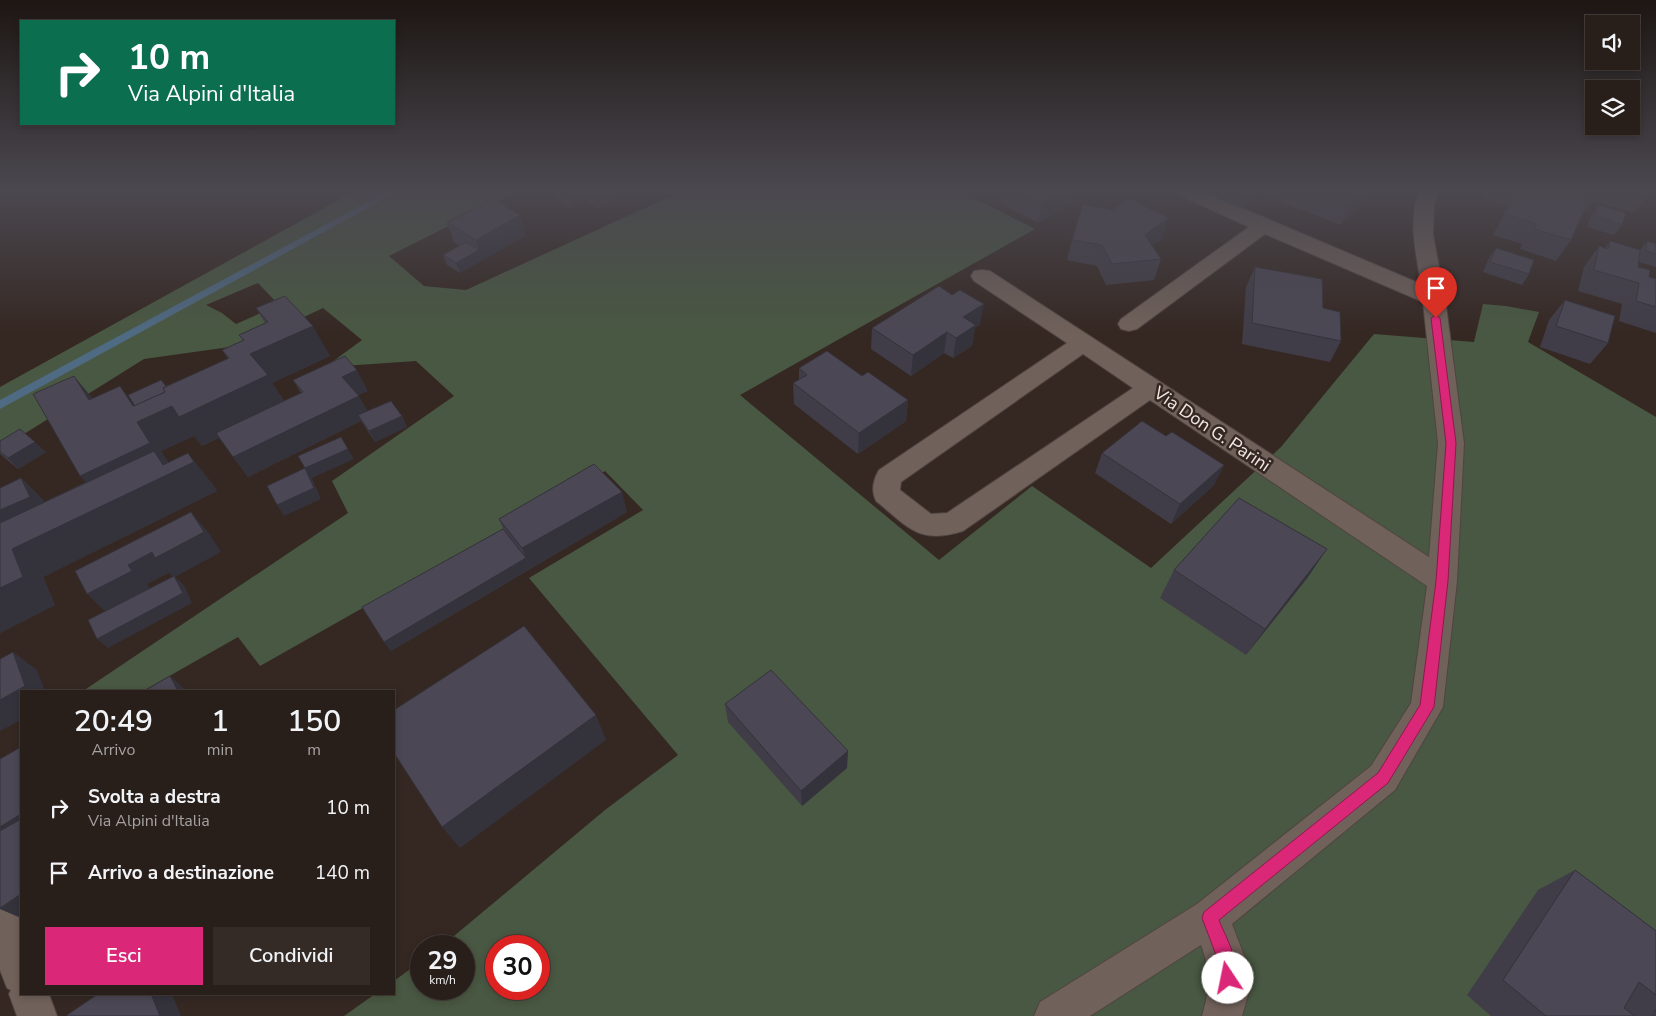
<!DOCTYPE html>
<html lang="it">
<head>
<meta charset="utf-8">
<style>
  :root { --surface:#281e1a; --page:#342b27; --text:#f1f3f6; --muted:#a5a2a2; --line:#443c39; --accent:#db2777 }
  body { margin:0; font-family:"Nunito Sans",sans-serif; background:var(--page); color:var(--text); height:100vh; display:flex; flex-direction:column; font-size:19px; white-space:nowrap }
  * { box-sizing:border-box; margin:0 }
  p { font-size:16px; color:var(--muted) }
  .icon { flex:none; width:28px; height:28px; fill:none; stroke:currentColor; stroke-width:2; stroke-linecap:round; stroke-linejoin:round }
  .map { position:relative; flex:1; overflow:hidden }
  .side { position:absolute; left:20px; top:690px; width:375px; height:305px; display:flex; flex-direction:column; background:var(--surface); border-radius:0px; box-shadow:0 2px 8px #0003,0 0 0 1px var(--line) }
  .side>* { flex:none }
  .top-card { position:absolute; left:20px; top:20px; width:375px; height:105px; border-radius:0px; box-shadow:0 2px 8px #0003,0 0 0 1px var(--line); background:#0b6e4f; color:#fff; overflow:hidden }
  .fabs { position:absolute; left:1585px; top:15px; display:grid; gap:10px }
  .fabs a { display:grid; place-items:center; width:55px; height:55px; border-radius:0px; background:var(--surface); box-shadow:0 2px 8px #0003,0 0 0 1px var(--line); font-size:25px }
  .speed { position:absolute; left:410px; top:935px; display:flex; gap:10px; font-size:25px; font-weight:700; text-align:center }
  .speed>* { display:grid; place-content:center; width:65px; height:65px; border-radius:50%; background:var(--surface); box-shadow:0 2px 8px #0003,0 0 0 1px var(--line); line-height:1 }
  .speed small { font-size:12px; font-weight:400 }
  .speed .limit { border:8px solid #d22; background:#fff; color:#111 }
  .pin { position:absolute; display:grid; place-items:center; width:42px; height:42px; color:#fff; margin:-51px -21px; border-radius:50% 50% 50% 0; rotate:-45deg; box-shadow:0 0 5px #0007 }
  .pin .icon { rotate:45deg }
  .me { position:absolute; width:55px; margin:-28px; rotate:349deg; stroke-linejoin:round; filter:drop-shadow(0 0 4px #0008) }
  .turn { display:flex; align-items:center; gap:18px; height:105px; padding:0 25px; font-size:22px }
  .turn .icon { width:65px; height:65px; stroke-width:2.5 }
  .turn b { display:block; font-size:35px; line-height:42px }
  .eta { display:flex; justify-content:space-evenly; align-items:center; height:85px; text-align:center }
  .eta b { font-size:30px; font-weight:600; line-height:35px }
  .action { display:flex; gap:10px; margin-top:auto; padding:10px 25px }
  .action a { flex:1; height:58px; border-radius:0px; background:var(--accent); color:#fff; font-size:20px; font-weight:600; line-height:58px; text-align:center }
  .action a+a { background:var(--page); color:var(--text) }
  ul { padding:0; list-style:none }
  li { display:flex; align-items:center; gap:15px; height:65px; padding:0 25px }
  li div { flex:1 }
  li b { display:block; font-size:19px }
  li em { font-style:normal }
  .map>svg:first-child { display:block }
  .green { fill:#495842; fill-rule:evenodd }
  .lines { fill:none; stroke-linecap:round; stroke-linejoin:round }
  .stream { fill:#4f6a83; fill-rule:evenodd }
  .street-casing { stroke:#504440; stroke-width:2 }
  .street { fill:#70615a; fill-rule:evenodd }
  .wall { fill:#403d48 }
  .shaded-wall { fill:#34323b }
  .building { fill:#4b4754; stroke:#34323b }
  .route { fill:#db2777; stroke:#8e194d }
  .labels { text-anchor:middle; stroke-width:5; stroke-linejoin:round; paint-order:stroke }
  .street-label { font-size:18px; fill:#f0e7e3; stroke:#352823 }
</style>
</head>
<body>
<div class="map">
<svg width="1656" height="1016" viewBox="0 0 1656 1016">
  <rect width="100%" height="100%" fill="#352823"/>
  <path class="green" d="M355,191H518L389,256L424,286L466,290L682,191H960L1035,229L740,395L939,560L1032,486L1151,568L1281,447L1374,334L1474,342L1483,304L1506,306L1539,312L1528,342L1656,417V1016H344L375,994H394V981L421,961V989H464V946H442L605,810L678,755L529,578L643,510L605,471L260,666L238,637L143,691H83L348,513L332,481L454,396L416,361L343,366L313,376L362,340L323,308L244,345L144,359L0,449V387ZM258,283L279,305L236,324L222,313L206,305ZM496,946H539V989H496Z"/>
  <g class="lines">
    <polygon class="stream" points="388,191 399,191 0,409 0,400"/>
    <g class="street-casing">
      <g id="street">
        <path d="M1176,191H1202L1421,284C1416,253 1408,222 1419,191H1439L1434,205L1433,235L1445,298L1464,443L1457,581L1443,707L1395,790L1232,924L1247,963L1249,992L1242,1016H1202C1210,988 1211,973 1201,945L1090,1016H1034L1040,1002L1197,904L1371,766L1411,703L1427,586L1150,400L963,531C919,545 908,527 876,501C871,491 873,480 879,470L1067,343L974,281L971,276L974,271L982,270L990,271L1429,557L1438,443L1423,302L1265,234L1137,329L1129,331L1121,329L1118,324L1121,319L1249,227L1179,195ZM1083,354L1133,388L947,513L931,514L900,490L901,482Z"/>
        <polygon points="0,896 13,902 21,921 21,994 49,994 57,1016 17,1016 9,994 11,990 7,988 0,970"/>
      </g>
    </g>
    <use href="#street" class="street"/>
  </g>
  <g class="wall">
    <polygon points="555,191 630,191 630,192 598,208 586,200 571,208 557,198"/>
    <polygon points="1000,191 1078,191 1076,200 1038,223 998,202"/>
    <polygon points="1204,191 1217,191 1213,194"/>
    <polygon points="1220,191 1374,191 1341,225 1256,192 1253,199 1243,209 1218,199"/>
    <polygon points="1487,191 1650,191 1649,193 1634,213 1593,201 1586,211 1584,210 1571,240 1556,261 1520,249 1522,244 1493,235 1508,206 1483,198"/>
    <polygon points="1598,205 1622,225 1614,235 1587,227 1591,216"/>
    <polygon points="447,222 526,235 460,273 447,265 443,255 460,246 454,242"/>
    <polygon points="1162,239 1152,245 1161,259 1154,280 1106,285 1097,266 1067,260 1072,240"/>
    <polygon points="1610,241 1640,250 1647,241 1656,244 1656,267 1639,262 1638,267 1649,277 1656,279 1656,333 1619,321 1622,304 1578,291 1584,267 1599,246 1605,248"/>
    <polygon points="1496,248 1529,274 1522,285 1483,272 1489,258"/>
    <polygon points="1255,267 1323,308 1341,341 1330,362 1242,344 1246,287"/>
    <polygon points="1565,300 1608,343 1590,364 1540,347 1549,320"/>
    <polygon points="256,308 330,356 272,383 284,401 301,393 293,380 368,391 358,395 367,411 402,416 407,427 375,442 361,421 248,477 219,438 202,446 194,436 161,451 168,463 211,482 217,491 43,577 55,605 0,633 0,488 21,478 42,499 44,502 86,482 93,398 135,406 166,386 228,359 222,350 243,341 239,335 265,323"/>
    <polygon points="980,324 975,328 972,346 953,358 944,353 911,376 871,349 872,328"/>
    <polygon points="799,368 862,376 908,400 906,421 858,454 794,404 793,383 799,380"/>
    <polygon points="1166,436 1224,465 1214,485 1171,524 1095,473 1102,453"/>
    <polygon points="0,441 46,452 18,469 0,454"/>
    <polygon points="627,512 391,651 384,642 503,529 499,519"/>
    <polygon points="1174,570 1308,577 1246,655 1160,598"/>
    <polygon points="725,704 847,768 802,806 728,722"/>
    <polygon points="1575,870 1656,931 1656,1016 1491,1016 1467,995 1538,890"/>
  </g>
  <g class="shaded-wall">
    <polygon points="567,191 584,191 586,200 571,208"/>
    <polygon points="595,191 630,191 630,192 598,208"/>
    <polygon points="1061,191 1078,191 1076,200 1038,223 1042,203"/>
    <polygon points="1255,191 1256,191 1253,199 1243,209 1247,198"/>
    <polygon points="1360,191 1374,191 1341,225 1355,196"/>
    <polygon points="520,215 526,235 460,273 456,263 479,250 476,240"/>
    <polygon points="1168,218 1162,239 1138,255 1145,235"/>
    <polygon points="984,304 980,324 975,328 972,346 953,358 956,338 963,317"/>
    <polygon points="313,326 330,356 272,383 286,405 202,446 194,436 161,451 174,471 188,453 211,482 217,491 43,577 55,605 0,633 0,588 12,549 106,504 80,476 137,422 133,406 120,386 135,406"/>
    <polygon points="947,332 944,353 911,376 913,355"/>
    <polygon points="357,370 368,391 353,397 342,377"/>
    <polygon points="74,376 99,406 89,400"/>
    <polygon points="359,396 370,416 358,415 361,421 248,477 233,457"/>
    <polygon points="908,400 906,421 858,454 859,433"/>
    <polygon points="402,416 407,427 375,442 369,431"/>
    <polygon points="35,442 46,452 18,469 8,458"/>
    <polygon points="348,449 354,459 312,478 321,499 284,516 277,505 305,468"/>
    <polygon points="1224,465 1214,485 1171,524 1180,504"/>
    <polygon points="21,478 42,499 50,517 0,540 0,510"/>
    <polygon points="622,492 627,512 531,568 522,548"/>
    <polygon points="191,512 208,532 221,552 175,577 184,585 192,603 108,648 97,639 174,578 169,573 147,584 151,590 108,614 87,594 128,565"/>
    <polygon points="1327,549 1308,577 1246,655 1265,629"/>
    <polygon points="526,558 531,568 391,651 384,642"/>
    <polygon points="13,652 37,670 45,691 21,691 21,720 0,731 0,700"/>
    <polygon points="170,676 187,691 178,691"/>
    <polygon points="596,715 606,740 460,848 442,827"/>
    <polygon points="848,751 847,768 802,806 801,791"/>
    <polygon points="21,814 21,846 0,855 0,827"/>
    <polygon points="21,894 21,918 0,909 0,908"/>
    <polygon points="151,994 172,994 181,1016 160,1016"/>
  </g>
  <g class="building">
    <polygon points="1019,191 1061,191 1042,203"/>
    <polygon points="1228,191 1255,191 1247,198"/>
    <polygon points="1340,191 1360,191 1355,196"/>
    <polygon points="1518,191 1574,191 1590,196 1571,240 1534,229 1536,224 1506,214"/>
    <polygon points="1642,191 1650,191 1649,193"/>
    <polygon points="1129,198 1168,218 1145,235 1161,259 1112,264 1102,245 1072,240 1083,204 1112,210"/>
    <polygon points="493,199 520,215 476,240 447,222"/>
    <polygon points="1598,205 1626,213 1622,225 1595,216"/>
    <polygon points="1610,241 1640,250 1638,267 1650,270 1649,277 1656,279 1656,307 1636,301 1639,283 1594,270 1599,246 1608,249"/>
    <polygon points="1647,241 1656,244 1656,254 1646,251"/>
    <polygon points="466,242 479,250 456,263 443,255"/>
    <polygon points="1496,248 1534,260 1529,274 1490,262"/>
    <polygon points="1255,267 1322,279 1323,308 1340,312 1341,341 1252,323"/>
    <polygon points="939,286 952,295 960,290 984,304 963,317 976,325 956,338 947,332 913,355 872,328"/>
    <polygon points="285,296 313,326 250,354 268,375 179,417 172,406 137,422 150,443 80,476 33,394 74,376 89,400 120,386 133,406 165,392 163,388 229,358 222,350 244,340 239,335 268,322 256,308"/>
    <polygon points="1565,300 1615,316 1608,343 1556,326"/>
    <polygon points="827,351 862,376 868,372 908,400 859,433 793,383 807,375 799,368"/>
    <polygon points="345,356 357,370 342,377 359,396 233,457 216,433 303,392 293,380"/>
    <polygon points="161,380 166,386 163,388 165,392 136,405 135,406 128,395"/>
    <polygon points="391,401 402,416 369,431 358,415"/>
    <polygon points="1142,421 1166,436 1172,432 1224,465 1180,504 1102,453"/>
    <polygon points="20,429 35,442 8,458 0,452 0,441"/>
    <polygon points="341,437 348,449 305,468 298,456"/>
    <polygon points="154,451 163,465 188,453 194,462 12,549 23,577 0,588 0,523"/>
    <polygon points="594,464 622,492 522,548 499,519"/>
    <polygon points="305,468 314,488 277,505 267,486"/>
    <polygon points="21,478 30,497 0,510 0,488"/>
    <polygon points="1239,498 1327,549 1265,629 1174,570"/>
    <polygon points="191,512 204,532 155,558 152,552 128,565 132,571 87,594 75,571"/>
    <polygon points="503,529 526,558 384,642 362,607"/>
    <polygon points="174,576 183,593 97,639 88,620"/>
    <polygon points="524,626 596,715 442,827 394,753 394,710"/>
    <polygon points="13,652 25,686 0,700 0,659"/>
    <polygon points="771,670 848,751 801,791 725,704"/>
    <polygon points="170,676 178,691 144,691"/>
    <polygon points="21,747 21,814 0,827 0,759"/>
    <polygon points="21,819 21,894 0,908 0,831"/>
    <polygon points="1575,870 1656,931 1656,995 1639,982 1624,1008 1635,1016 1546,1016 1503,980"/>
    <polygon points="98,994 151,994 160,1016 67,1016 67,1015"/>
    <polygon points="1656,1009 1656,1016 1653,1016"/>
  </g>
  <linearGradient id="sky" x2="0" y2="1"><stop stop-color="#1d1613"/><stop offset="0.57" stop-color="#4b4850"/><stop offset="1" stop-color="#4b4850" stop-opacity="0"/></linearGradient>
  <rect width="1656" height="333" fill="url(#sky)"/>
  <path class="route" d="M1436,315L1440,318L1456,443L1448,581L1434,707L1388,783L1219,920C1226,938 1242,964 1234,984L1228,986L1223,984L1219,963L1202,918L1204,912L1378,773L1420,705L1436,581L1446,443L1431,318Z"/>
  <g class="labels">
    <g class="street-label">
      <text transform="translate(1212 429) rotate(34)" y="6">Via Don G. Parini</text>
    </g>
  </g>
</svg>
<div class="fabs">
<a><svg class="icon" aria-label="sound" viewBox="0 0 24 24"><path d="M4 9h4l5-4v14l-5-4H4zM17 9q2 3 0 6"/></svg></a>
<a><svg class="icon" aria-label="layers" viewBox="0 0 24 24"><path d="M12 4l9 5-9 5-9-5zM3 14l9 5 9-5"/></svg></a>
</div>
<div class="speed"><div>29<small>km/h</small></div><div class="limit">30</div></div>
<div class="pin" style="left:1436px;top:318px;background:#d93025"><svg class="icon" aria-label="arrive" viewBox="0 0 24 24"><path d="M6 21V4h12l-3 4 3 4H6"/></svg></div>
<svg class="me" style="left:1228px;top:978px" viewBox="-20 -20 40 40"><circle r="19" fill="#fff"/><path d="M0-13L10 11 0 6-10 11z" fill="#db2777"/></svg>
<div class="top-card">
<div class="turn"><svg class="icon" aria-label="right" viewBox="0 0 24 24"><path d="M7 20v-9h11M14 6l5 5-5 5"/></svg><div><b>10 m</b>Via Alpini d'Italia</div></div>
</div>
<section class="side">
<div class="eta">
<div><b>20:49</b><p>Arrivo</p></div>
<div><b>1</b><p>min</p></div>
<div><b>150</b><p>m</p></div>
</div>
<ul>
<li><svg class="icon" aria-label="right" viewBox="0 0 24 24"><path d="M7 20v-9h11M14 6l5 5-5 5"/></svg><div><b>Svolta a destra</b><p>Via Alpini d'Italia</p></div><em>10 m</em></li>
<li><svg class="icon" aria-label="arrive" viewBox="0 0 24 24"><path d="M6 21V4h12l-3 4 3 4H6"/></svg><div><b>Arrivo a destinazione</b></div><em>140 m</em></li>
</ul>
<div class="action"><a>Esci</a><a>Condividi</a></div>
</section>
</div>
</body>
</html>
